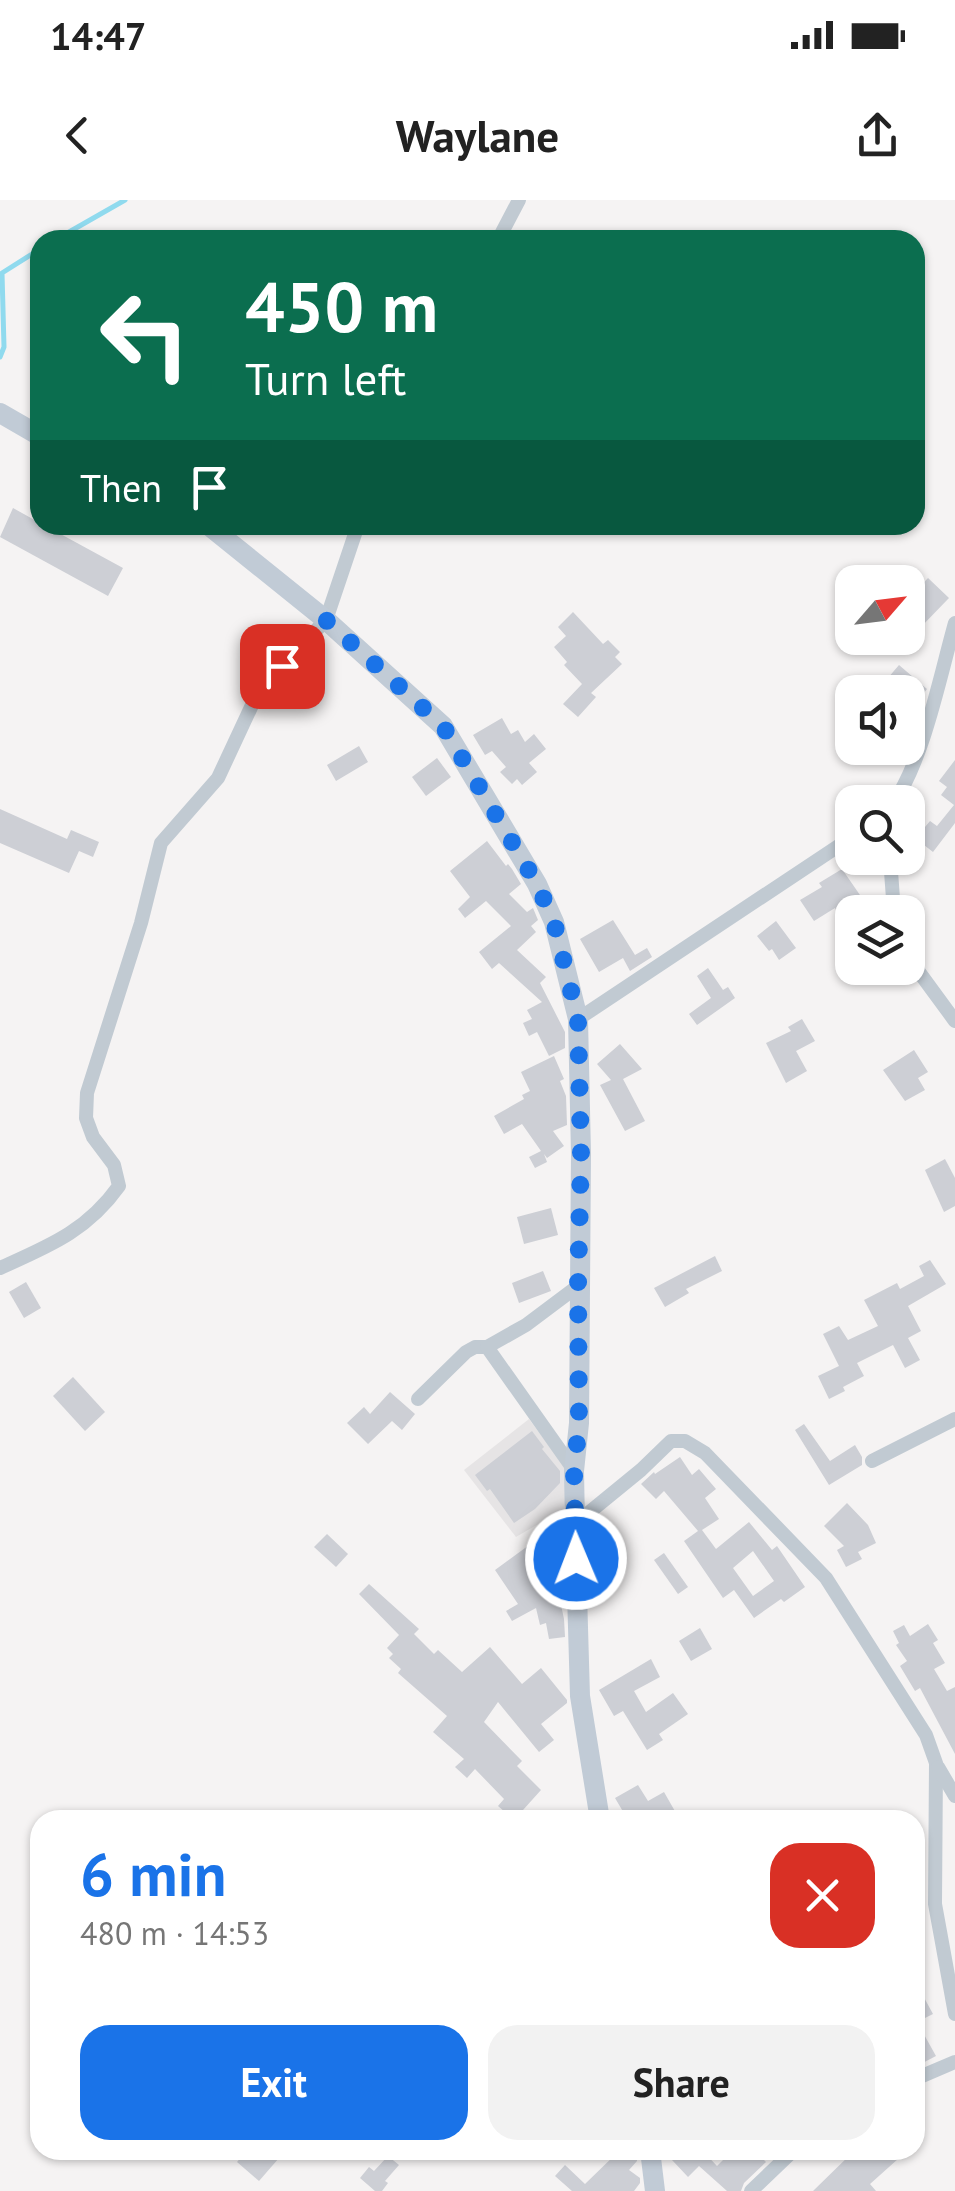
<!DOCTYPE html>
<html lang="en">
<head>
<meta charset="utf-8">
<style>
  :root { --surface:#fff; --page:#f2f2f2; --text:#222; --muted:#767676; --accent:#1a73e8 }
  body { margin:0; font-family:"PT Sans",sans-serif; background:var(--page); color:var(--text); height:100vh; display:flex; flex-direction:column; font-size:38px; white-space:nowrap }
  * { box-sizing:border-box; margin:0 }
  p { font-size:32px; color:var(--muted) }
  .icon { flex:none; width:55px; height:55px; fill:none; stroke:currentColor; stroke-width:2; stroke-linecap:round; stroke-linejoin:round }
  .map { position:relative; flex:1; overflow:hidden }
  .sheet { position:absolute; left:30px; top:1610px; width:895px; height:350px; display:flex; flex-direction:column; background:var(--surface); border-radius:30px; box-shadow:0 2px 8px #0004 }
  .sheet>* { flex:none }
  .guide { position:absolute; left:30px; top:30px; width:895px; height:305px; border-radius:30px; box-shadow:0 2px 8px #0004; background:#0b6e4f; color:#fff; overflow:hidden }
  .needle { width:65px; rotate:62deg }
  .buttons { position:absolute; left:835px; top:365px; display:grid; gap:20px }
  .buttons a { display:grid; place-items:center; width:90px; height:90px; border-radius:20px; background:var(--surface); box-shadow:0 2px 8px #0004; font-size:50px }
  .pin { position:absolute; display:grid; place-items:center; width:85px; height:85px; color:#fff; margin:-42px; border-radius:20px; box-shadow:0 5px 15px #0006 }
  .me { position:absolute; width:110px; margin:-55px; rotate:359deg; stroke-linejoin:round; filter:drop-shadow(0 0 8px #0008) }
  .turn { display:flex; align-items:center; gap:35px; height:210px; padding:0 50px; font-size:45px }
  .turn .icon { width:130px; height:130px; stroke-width:2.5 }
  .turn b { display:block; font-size:70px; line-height:85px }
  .then { display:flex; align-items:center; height:95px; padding:0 50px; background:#0003; gap:20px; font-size:38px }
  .round { display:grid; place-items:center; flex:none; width:105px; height:105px; border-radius:30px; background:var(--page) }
  .summary { display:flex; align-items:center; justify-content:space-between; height:170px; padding:0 50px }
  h1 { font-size:60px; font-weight:700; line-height:75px; color:var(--accent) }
  .primary-button { display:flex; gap:20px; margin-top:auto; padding:20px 50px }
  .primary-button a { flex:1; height:115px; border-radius:30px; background:var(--accent); color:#fff; font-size:40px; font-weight:700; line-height:115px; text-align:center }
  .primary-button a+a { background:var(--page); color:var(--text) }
  .status { display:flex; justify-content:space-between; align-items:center; height:70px; padding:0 50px; background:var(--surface); direction:ltr }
  .status svg { height:28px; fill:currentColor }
  header { display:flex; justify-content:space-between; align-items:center; height:130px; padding:0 50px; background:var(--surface); font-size:45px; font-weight:700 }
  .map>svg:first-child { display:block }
  .education { fill:#e6e4e5 }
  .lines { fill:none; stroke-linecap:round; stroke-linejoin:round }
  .stream { stroke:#90daee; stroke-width:5 }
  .building { fill:#cdcfd5; fill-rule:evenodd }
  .street { stroke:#c1cad2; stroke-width:14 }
  .secondary { stroke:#c1cbd6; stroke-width:20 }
  .route { stroke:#1a73e8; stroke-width:18; stroke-dasharray:0 32.4 }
</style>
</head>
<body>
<div class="status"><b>14:47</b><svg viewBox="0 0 49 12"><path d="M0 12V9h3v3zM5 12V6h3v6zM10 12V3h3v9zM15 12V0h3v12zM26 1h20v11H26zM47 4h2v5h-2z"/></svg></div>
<header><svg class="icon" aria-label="back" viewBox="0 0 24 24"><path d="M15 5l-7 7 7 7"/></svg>Waylane<svg class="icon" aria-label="share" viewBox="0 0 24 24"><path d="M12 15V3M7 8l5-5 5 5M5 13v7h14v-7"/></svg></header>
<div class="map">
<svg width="955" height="1991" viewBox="0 0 955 1991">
  <rect width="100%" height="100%" fill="#f5f3f3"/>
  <polygon class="education" points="529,1219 570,1274 564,1309 516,1337 464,1270"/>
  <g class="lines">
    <g class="stream">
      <polyline points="55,40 125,0"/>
      <polyline points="0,157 4,147 2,73 40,49"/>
    </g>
  </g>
  <g class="building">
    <polygon points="13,308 40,323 40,325 44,325 123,368 108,396 0,337"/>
    <polygon points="928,378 949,398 918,430 908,420 908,413 919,399 913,394"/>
    <polygon points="573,412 603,444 608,440 620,452 615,457 622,464 591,493 596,497 578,517 563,504 582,484 564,465 567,462 554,447 566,436 558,427"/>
    <polygon points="899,465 927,489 908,514 908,492 876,492"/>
    <polygon points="502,518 511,534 518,530 525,542 534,534 546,549 529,563 537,572 522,585 517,579 512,584 500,572 506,567 492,551 485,555 473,535"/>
    <polygon points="359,546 368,562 336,581 327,565"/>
    <polygon points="437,558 451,577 426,596 412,577"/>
    <polygon points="955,560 955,623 933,652 910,634 919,622 925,627 930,621 937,626 954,605 941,595 947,587 939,581"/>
    <polygon points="0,609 67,639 71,630 99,642 93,657 79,651 69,673 0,643"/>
    <polygon points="487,641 506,666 508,664 512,669 521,684 509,694 527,712 533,708 538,720 531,726 536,732 517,750 546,777 540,783 565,832 565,848 549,856 537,832 529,836 523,823 532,819 527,810 542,802 499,763 492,769 479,752 511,726 486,701 465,718 458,709 470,697 450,671"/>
    <polygon points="842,669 862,698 838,713 835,708 814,721 800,700 822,687 819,683"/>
    <polygon points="613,720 635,755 647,748 652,757 630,771 623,758 599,772 580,739"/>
    <polygon points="776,721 796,748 779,760 772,749 769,751 757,736"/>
    <polygon points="708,768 723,790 728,787 735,798 697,825 689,814 711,798 697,776"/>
    <polygon points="802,819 815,841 796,851 807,871 786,883 766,843 791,831 788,827"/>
    <polygon points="620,844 642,869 623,879 645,921 625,931 600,885 611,880 597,864"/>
    <polygon points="914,850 928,872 918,878 925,890 905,901 883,870"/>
    <polygon points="554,856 564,879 560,881 566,896 567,925 553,931 564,946 547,958 544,954 547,962 535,968 529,957 541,951 522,924 504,934 494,916 524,899 522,895 530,891 521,872"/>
    <polygon points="945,959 955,978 955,1006 944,1012 925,970"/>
    <polygon points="551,1008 558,1035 524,1044 517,1017"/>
    <polygon points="715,1056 722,1071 686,1089 689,1093 665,1107 654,1088"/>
    <polygon points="930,1060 946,1084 908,1106 921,1131 908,1138 920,1160 905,1168 893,1145 857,1163 864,1176 843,1187 845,1191 829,1199 818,1176 839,1166 823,1134 839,1126 848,1140 878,1126 864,1100 897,1083 900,1089 924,1076 919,1066"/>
    <polygon points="543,1071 551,1091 519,1103 512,1083"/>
    <polygon points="26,1082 41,1108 24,1118 9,1092"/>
    <polygon points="73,1177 105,1212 85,1231 53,1196"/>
    <polygon points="390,1192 415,1214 402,1230 392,1221 368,1244 347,1223 364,1207 370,1214"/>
    <polygon points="804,1224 830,1261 855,1245 862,1257 862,1265 829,1285 795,1230"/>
    <polygon points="532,1231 544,1247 542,1249 560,1271 560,1283 535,1309 514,1323 490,1289 487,1291 475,1275"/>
    <path d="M680,1257L692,1275L699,1269L716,1289L705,1298L719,1319L702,1330L716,1349L749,1322L772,1350L777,1346L805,1387L784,1402L781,1399L754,1418L734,1390L723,1398L684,1341L698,1331L664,1291L656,1299L641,1284L654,1272L655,1274ZM753,1351L774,1381L753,1396L733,1368Z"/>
    <polygon points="847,1303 868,1325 876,1343 858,1352 862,1359 846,1367 837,1350 844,1346 824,1326"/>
    <polygon points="551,1329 562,1344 563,1390 558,1391 564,1419 565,1437 549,1439 546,1423 540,1425 536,1408 512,1421 506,1411 518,1404 495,1370"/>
    <polygon points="327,1334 348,1354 336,1367 314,1347"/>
    <polygon points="664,1353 688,1387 678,1394 654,1360"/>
    <polygon points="369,1384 419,1429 414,1434 434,1454 438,1450 462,1472 490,1447 522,1484 541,1468 567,1500 567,1503 541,1524 554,1540 539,1552 498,1502 484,1522 522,1561 517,1566 541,1590 514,1620 498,1606 504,1599 475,1569 467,1578 455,1567 464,1559 433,1532 447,1516 398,1473 401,1469 389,1458 393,1454 387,1448 399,1435 359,1394"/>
    <polygon points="928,1424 938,1440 933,1443 945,1463 934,1469 947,1491 955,1487 955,1554 920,1488 915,1491 900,1466 907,1461 896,1445 899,1443 893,1431 904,1425 910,1436"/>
    <polygon points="700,1428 712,1449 691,1461 679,1441"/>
    <polygon points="651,1459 660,1477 634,1491 646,1512 673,1493 688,1514 659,1534 663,1540 647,1550 623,1511 614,1516 599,1490"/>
    <polygon points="638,1585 648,1601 664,1592 680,1620 628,1620 615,1598"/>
    <polygon points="915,1781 933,1814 917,1822 936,1856 915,1867"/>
    <polygon points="247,1950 286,1950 259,1981 237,1962"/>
    <polygon points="620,1950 633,1950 637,1954 637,1961 629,1970 640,1978 640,1983 634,1991 572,1991 555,1976 565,1965 585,1984"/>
    <polygon points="682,1950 702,1950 717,1966 733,1950 754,1950 766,1962 744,1983 741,1991 727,1991 699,1966 688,1977 672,1960"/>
    <polygon points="855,1950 908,1950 870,1984 876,1991 813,1991"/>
    <polygon points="388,1956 399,1965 385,1981 388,1983 382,1991 375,1991 360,1978 369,1967 374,1971"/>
  </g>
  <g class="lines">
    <g class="street">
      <polyline points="498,40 519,0"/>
      <path d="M894,602C924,558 940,476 955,423"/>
      <polyline points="890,658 894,712"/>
      <polyline points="908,757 955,821"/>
      <polyline points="578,819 852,637"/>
      <path d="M0,1068C49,1046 87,1031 119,986L114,965L93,937L86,918L87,893L141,723L161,643L218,578L260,488L326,420L358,325"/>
      <polyline points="418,1199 466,1152 475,1147 487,1147"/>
      <polyline points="872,1261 955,1219"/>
      <polyline points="574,1270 487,1147 526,1125 578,1086"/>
      <polyline points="575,1324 641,1270 671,1241 685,1241 705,1253 826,1378 926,1535 936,1563 935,1704 955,1814"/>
      <polyline points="938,1567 955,1596"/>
      <polyline points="915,1879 955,1862"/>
      <polyline points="751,1991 794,1950"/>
    </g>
    <g class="secondary">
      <polyline points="0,213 40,236"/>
      <polyline points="208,325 326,420 443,526 537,684 554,722 578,819 581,954 579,1223 574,1271 575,1324 580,1496 600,1620"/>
      <polyline points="650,1950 655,1991"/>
    </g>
  </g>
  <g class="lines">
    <polyline class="route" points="282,466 326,420 443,526 537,684 554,722 578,819 581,954 578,1086 579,1224 574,1271 576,1359"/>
  </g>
</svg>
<div class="buttons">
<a><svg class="needle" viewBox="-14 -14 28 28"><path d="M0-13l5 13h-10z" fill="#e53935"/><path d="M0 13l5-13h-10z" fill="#767676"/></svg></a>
<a><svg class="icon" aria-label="sound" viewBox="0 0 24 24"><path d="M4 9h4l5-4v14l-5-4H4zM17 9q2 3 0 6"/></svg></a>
<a><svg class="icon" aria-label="search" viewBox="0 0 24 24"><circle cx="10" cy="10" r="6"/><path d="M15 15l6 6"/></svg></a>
<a><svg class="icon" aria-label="layers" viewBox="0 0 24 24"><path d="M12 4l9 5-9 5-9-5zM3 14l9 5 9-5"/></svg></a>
</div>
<div class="pin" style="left:282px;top:466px;background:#d93025"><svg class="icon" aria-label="arrive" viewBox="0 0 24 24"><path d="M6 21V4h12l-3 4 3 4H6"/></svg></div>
<svg class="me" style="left:576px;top:1359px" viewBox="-20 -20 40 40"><circle r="17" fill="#1a73e8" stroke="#fff" stroke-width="3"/><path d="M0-11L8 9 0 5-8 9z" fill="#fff"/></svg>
<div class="guide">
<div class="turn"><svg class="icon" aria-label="left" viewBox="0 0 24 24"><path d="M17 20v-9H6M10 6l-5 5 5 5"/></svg><div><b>450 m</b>Turn left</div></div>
<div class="then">Then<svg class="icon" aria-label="arrive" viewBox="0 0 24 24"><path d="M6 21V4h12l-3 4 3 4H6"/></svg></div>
</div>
<section class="sheet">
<div class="summary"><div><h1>6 min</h1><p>480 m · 14:53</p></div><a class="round" style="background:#d93025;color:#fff"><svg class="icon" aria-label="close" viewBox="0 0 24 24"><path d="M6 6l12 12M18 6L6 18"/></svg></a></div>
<div class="primary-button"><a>Exit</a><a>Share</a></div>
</section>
</div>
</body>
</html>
